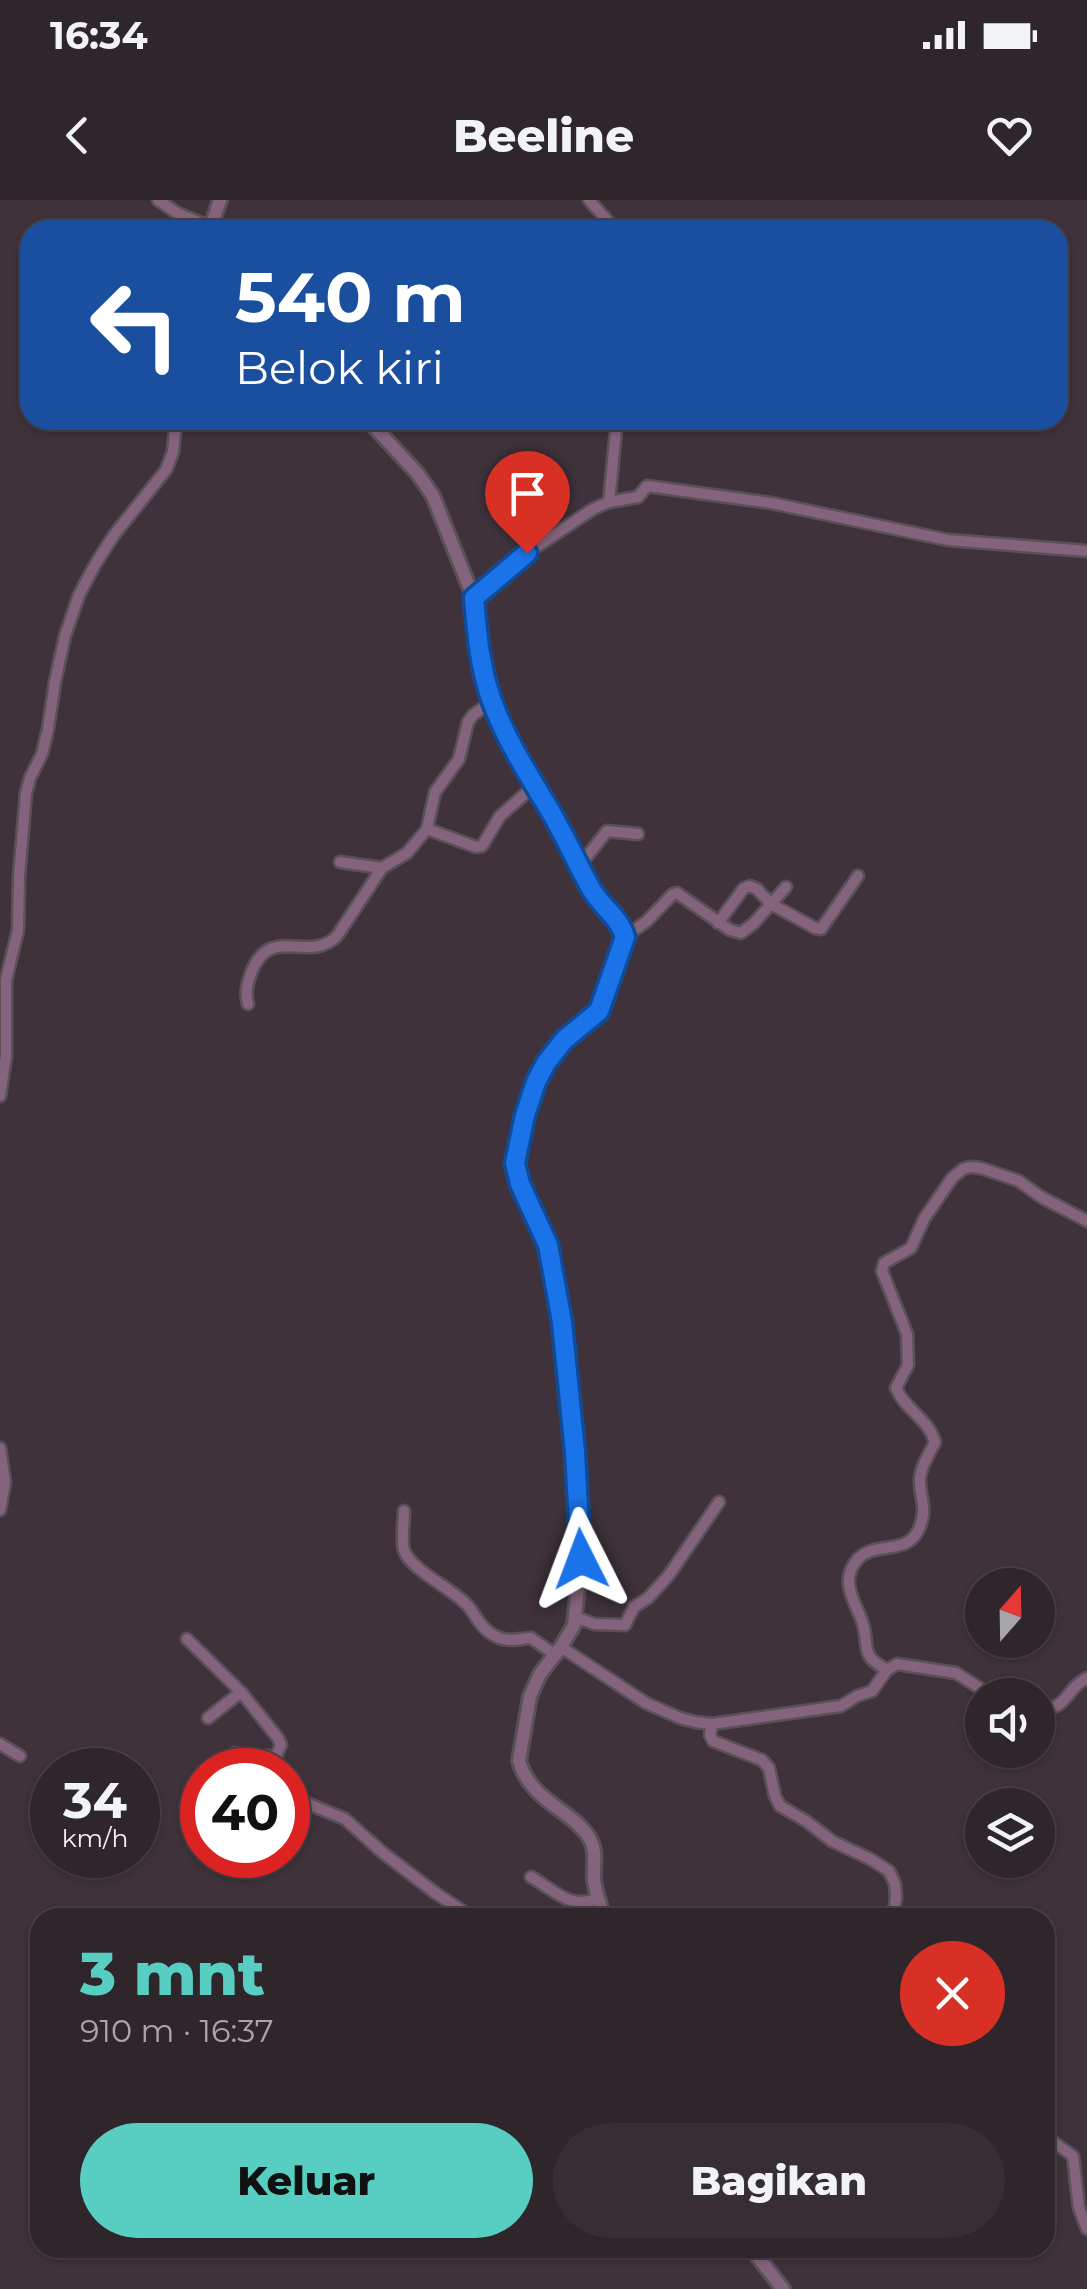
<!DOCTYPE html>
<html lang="id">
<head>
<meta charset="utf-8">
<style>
  :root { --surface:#2f262c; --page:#372e34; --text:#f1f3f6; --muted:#a7a5a9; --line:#4a4348; --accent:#57cec1 }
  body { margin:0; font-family:Montserrat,sans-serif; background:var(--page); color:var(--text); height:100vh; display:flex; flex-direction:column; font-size:38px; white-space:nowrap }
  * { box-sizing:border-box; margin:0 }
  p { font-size:32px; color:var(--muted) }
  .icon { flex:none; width:55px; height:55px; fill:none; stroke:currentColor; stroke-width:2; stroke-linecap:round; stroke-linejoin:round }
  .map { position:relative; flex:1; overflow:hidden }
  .drawer { position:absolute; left:30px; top:1708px; width:1025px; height:350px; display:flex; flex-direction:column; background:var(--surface); border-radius:30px; box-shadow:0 2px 8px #0004,0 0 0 2px var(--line) }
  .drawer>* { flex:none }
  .top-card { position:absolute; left:20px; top:20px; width:1048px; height:210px; border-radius:30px; box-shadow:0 2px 8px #0004,0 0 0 2px var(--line); background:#1a4fa0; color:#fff; overflow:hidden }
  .needle { width:65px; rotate:20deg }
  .controls { position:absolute; left:965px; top:1368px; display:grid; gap:20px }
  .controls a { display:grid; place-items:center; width:90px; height:90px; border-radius:50%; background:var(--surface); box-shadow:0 2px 8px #0004,0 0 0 2px var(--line); font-size:50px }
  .speed { position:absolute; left:30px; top:1548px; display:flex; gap:20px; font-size:50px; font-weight:700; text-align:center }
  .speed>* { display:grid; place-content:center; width:130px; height:130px; border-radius:50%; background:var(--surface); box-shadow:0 2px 8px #0004,0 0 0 2px var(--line); line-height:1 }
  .speed small { font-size:25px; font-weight:400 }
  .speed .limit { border:15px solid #d22; background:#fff; color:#111 }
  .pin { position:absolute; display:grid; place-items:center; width:85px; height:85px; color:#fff; margin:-102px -42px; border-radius:50% 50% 50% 0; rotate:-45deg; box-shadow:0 0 10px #0007 }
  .pin .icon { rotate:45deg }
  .me { position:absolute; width:110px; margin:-55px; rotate:357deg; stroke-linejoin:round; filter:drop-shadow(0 0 8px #0008) }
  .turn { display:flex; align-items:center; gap:35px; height:210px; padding:0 50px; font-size:45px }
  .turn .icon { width:130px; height:130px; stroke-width:2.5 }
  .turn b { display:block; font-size:70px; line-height:85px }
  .round { display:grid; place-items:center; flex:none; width:105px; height:105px; border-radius:52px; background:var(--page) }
  .overview { display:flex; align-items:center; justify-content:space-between; height:170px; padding:0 50px }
  h1 { font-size:60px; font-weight:800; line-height:75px; color:var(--accent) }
  .cta { display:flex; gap:20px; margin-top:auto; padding:20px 50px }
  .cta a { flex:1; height:115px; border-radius:60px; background:var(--accent); color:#111; font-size:40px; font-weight:800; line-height:115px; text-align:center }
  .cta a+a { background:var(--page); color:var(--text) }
  .status { display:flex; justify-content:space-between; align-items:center; height:70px; padding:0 50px; background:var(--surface); direction:ltr }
  .status svg { height:28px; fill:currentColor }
  header { display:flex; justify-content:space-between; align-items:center; height:130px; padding:0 50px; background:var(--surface); font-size:45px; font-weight:800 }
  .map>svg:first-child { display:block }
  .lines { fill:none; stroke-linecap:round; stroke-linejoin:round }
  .minor-casing { stroke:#5c5058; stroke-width:15 }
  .tertiary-casing { stroke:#5c5058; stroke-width:18 }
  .minor { stroke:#84647c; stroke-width:10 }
  .tertiary { stroke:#84647c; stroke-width:12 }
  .route-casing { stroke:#114b97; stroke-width:25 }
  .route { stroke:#1a73e8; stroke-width:18 }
</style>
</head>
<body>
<div class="status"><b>16:34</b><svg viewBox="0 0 49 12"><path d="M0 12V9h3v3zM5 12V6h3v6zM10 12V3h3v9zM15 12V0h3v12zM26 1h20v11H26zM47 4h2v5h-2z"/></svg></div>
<header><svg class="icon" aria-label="back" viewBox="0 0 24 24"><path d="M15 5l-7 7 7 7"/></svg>Beeline<svg class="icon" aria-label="heart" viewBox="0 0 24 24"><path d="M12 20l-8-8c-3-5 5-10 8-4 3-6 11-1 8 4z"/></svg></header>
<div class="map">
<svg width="1087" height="2089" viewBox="0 0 1087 2089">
  <rect width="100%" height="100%" fill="#3f323b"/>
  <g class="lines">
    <g class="minor-casing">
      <g id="minor">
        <polyline points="158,0 177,13 211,27"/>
        <polyline points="589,0 616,30"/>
        <polyline points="609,302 617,220"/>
        <polyline points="474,399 527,353 593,309 609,302 638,297 647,286 771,303 948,340 1087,351"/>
        <polyline points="427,629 476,647 482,646 500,616 534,586"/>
        <polyline points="340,662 382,668 407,653 427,629 435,592 459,559 468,522 473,515 492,501"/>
        <polyline points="580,665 607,631 638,634"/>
        <polyline points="718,723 744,688 750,686 757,689 771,704 815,728 821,729 858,676"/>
        <polyline points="625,737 647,721 673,694 677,693 730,730 741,733 754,723 786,687"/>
        <path d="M248,804C245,793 247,785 251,773C271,722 308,765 337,736L382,668"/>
        <polyline points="0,896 6,856 6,780 18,730 19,677 26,593 30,578 42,554 48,529 55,482 65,436 79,395 96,363 114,335 166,270 173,252 176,220"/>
        <polyline points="0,1248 5,1282 0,1310"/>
        <path d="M404,1311C404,1323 401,1338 404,1350C410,1370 455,1390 468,1406C477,1417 480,1427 493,1435C507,1443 516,1439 531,1438L554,1454"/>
        <polyline points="575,1417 594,1424 625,1425 634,1407 648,1398 669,1375 719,1302"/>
        <polyline points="187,1439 241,1492 278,1538 281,1545 276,1556 281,1570"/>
        <polyline points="561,1447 646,1503 680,1518 695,1522 712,1524 841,1506 857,1496 872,1491 887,1470 897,1464 956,1473 991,1495"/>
        <path d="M887,1470C881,1466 872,1462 869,1455C865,1447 866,1434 863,1424C856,1403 838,1380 858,1359C875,1341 906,1355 918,1331C929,1308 919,1298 920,1278C921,1265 930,1253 935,1242C928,1218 905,1210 896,1188L908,1165L907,1134L882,1071L884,1063L911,1048L924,1019L952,978L963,969L970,967L981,968L1019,981L1041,997L1087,1021"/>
        <path d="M1038,1508C1069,1511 1064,1489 1087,1478"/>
        <polyline points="208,1518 241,1492"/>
        <polyline points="712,1524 710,1535 713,1541 762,1560 769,1568 775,1596 780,1606 806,1621 832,1641 870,1659 889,1671 895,1684 896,1698 893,1718"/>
        <polyline points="0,1544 20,1556"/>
        <polyline points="235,1553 242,1556 276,1556"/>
        <polyline points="288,1581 304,1602 345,1619 382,1652 434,1692 473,1718"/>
        <path d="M531,1677C554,1690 571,1711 598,1698"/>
        <polyline points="1045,1936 1073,1956 1079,2008 1087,2029"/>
      </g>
    </g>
    <g class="tertiary-casing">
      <g id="tertiary">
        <polyline points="210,30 220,0"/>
        <path d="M368,220L418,274L433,296L474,399L478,451L492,501L501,523L534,586L575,655L590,688L616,718L625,737L599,811L564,840L540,874L530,896L516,958L518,978L547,1045L562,1122L575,1253L581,1359L574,1425L561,1447L540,1474L530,1496L519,1561C531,1603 576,1611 591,1641C597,1653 593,1667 594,1680C596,1693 600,1706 605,1718"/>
        <polyline points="751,2048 783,2089"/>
      </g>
    </g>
    <use href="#minor" class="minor"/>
    <use href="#tertiary" class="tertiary"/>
  </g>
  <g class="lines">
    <g class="route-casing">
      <path id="route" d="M527,353L474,398C477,434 480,470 493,504C505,537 525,569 543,599C561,627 574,658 590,687C600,706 619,716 625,737L599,811L564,840L546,863L536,882L525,915L515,963L520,984L548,1045L562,1122L575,1252L581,1359"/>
    </g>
    <use href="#route" class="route"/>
  </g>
</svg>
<div class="controls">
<a><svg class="needle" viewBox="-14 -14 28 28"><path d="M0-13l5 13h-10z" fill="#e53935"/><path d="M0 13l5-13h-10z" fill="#a7a5a9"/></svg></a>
<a><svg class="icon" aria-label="sound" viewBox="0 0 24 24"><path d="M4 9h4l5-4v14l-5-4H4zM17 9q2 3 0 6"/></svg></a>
<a><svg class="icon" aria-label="layers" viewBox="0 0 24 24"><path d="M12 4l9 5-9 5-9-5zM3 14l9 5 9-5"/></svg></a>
</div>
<div class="speed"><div>34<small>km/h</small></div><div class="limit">40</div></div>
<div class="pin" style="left:527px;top:353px;background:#d93025"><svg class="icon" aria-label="arrive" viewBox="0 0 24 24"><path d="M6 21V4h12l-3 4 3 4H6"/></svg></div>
<svg class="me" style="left:581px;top:1359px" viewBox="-20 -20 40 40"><path d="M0-17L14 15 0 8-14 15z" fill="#1a73e8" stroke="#fff" stroke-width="4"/></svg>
<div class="top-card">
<div class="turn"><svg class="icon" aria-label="left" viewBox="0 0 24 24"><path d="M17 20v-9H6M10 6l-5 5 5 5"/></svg><div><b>540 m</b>Belok kiri</div></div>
</div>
<section class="drawer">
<div class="overview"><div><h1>3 mnt</h1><p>910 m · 16:37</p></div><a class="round" style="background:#d93025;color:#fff"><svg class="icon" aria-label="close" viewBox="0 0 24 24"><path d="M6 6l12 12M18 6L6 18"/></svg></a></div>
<div class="cta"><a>Keluar</a><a>Bagikan</a></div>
</section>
</div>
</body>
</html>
